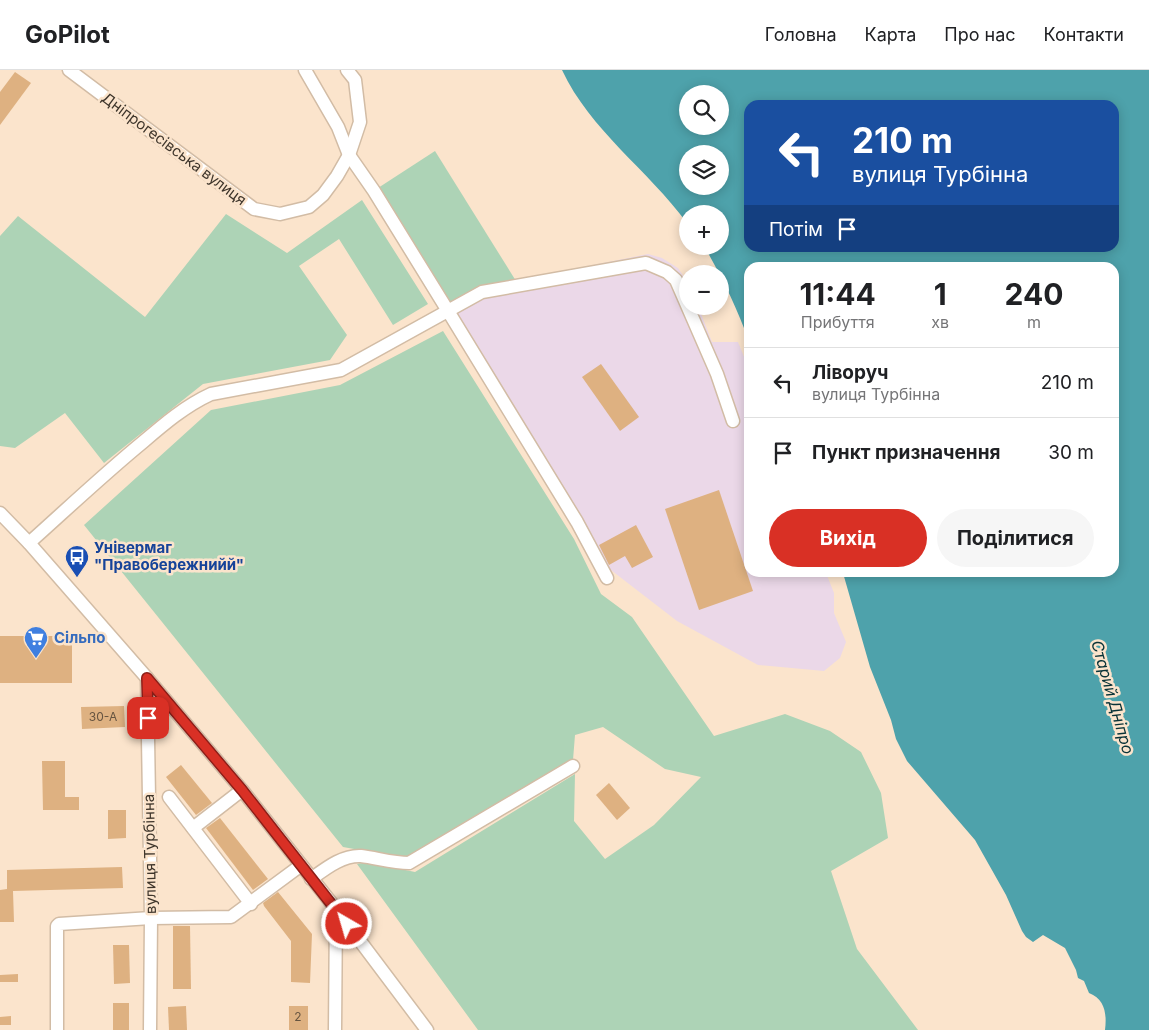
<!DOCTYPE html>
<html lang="uk">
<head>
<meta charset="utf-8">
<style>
  :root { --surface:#fff; --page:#f6f6f6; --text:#202124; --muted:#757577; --line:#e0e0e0; --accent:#d93025 }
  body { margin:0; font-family:Inter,sans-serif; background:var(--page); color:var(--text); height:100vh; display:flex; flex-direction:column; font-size:19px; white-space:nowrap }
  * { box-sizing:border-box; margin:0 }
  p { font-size:16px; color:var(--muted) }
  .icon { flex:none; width:28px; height:28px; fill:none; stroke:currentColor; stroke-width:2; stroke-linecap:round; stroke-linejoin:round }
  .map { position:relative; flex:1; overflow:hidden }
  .side { position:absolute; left:744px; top:192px; width:375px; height:315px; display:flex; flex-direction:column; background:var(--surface); border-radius:15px; box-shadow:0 2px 12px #0003 }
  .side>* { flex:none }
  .top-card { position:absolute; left:744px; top:30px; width:375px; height:152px; border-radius:15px; box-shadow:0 2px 12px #0003; background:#1a4fa0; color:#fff; overflow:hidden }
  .fabs { position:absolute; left:679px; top:15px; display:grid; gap:10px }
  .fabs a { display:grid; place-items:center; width:50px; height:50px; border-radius:50%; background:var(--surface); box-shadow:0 2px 12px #0003; font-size:25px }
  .pin { position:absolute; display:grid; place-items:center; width:42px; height:42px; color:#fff; margin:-21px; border-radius:10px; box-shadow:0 2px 8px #0006 }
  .me { position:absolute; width:55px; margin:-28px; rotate:322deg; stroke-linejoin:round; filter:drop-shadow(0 0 4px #0008) }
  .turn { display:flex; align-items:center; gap:18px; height:105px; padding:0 25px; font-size:22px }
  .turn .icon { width:65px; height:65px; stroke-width:2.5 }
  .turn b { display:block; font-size:35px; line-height:42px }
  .then { display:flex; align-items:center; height:48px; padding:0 25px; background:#0003; gap:10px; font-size:19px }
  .eta { display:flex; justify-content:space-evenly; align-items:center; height:85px; text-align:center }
  .eta b { font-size:30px; font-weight:700; line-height:35px }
  .cta { display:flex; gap:10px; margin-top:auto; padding:10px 25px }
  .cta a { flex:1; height:58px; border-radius:30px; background:var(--accent); color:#fff; font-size:20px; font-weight:700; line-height:58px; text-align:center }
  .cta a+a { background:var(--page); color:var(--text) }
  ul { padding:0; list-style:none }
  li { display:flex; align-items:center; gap:15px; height:70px; padding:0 25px; border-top:1px solid var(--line) }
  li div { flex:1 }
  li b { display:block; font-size:19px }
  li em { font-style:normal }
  header { display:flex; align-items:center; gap:30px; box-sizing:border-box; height:70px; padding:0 25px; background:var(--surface); border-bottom:1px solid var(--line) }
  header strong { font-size:24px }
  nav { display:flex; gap:28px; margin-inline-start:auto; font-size:18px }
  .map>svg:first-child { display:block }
  .industrial { fill:#ebd8e8 }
  .green { fill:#add3b6 }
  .water { fill:#4ea2ab; fill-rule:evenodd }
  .building { fill:#deb181 }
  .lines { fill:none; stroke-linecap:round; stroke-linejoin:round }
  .minor-casing { stroke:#d2bca5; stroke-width:15 }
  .minor { stroke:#fff; stroke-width:12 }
  .route-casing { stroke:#8d1f18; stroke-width:12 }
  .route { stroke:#d93025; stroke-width:9 }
  .labels { text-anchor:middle; stroke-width:5; stroke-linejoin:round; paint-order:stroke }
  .number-label { font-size:12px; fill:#665440 }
  .street-label { font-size:15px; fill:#3e352b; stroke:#fbe4cc }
  .transit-label { font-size:15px; font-weight:bold; fill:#164399; stroke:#fbe4cc; text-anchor:start }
  .shop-label { font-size:15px; font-weight:bold; fill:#366cbe; stroke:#fbe4cc; text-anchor:start }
  .water-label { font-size:16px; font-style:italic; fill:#083237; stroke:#fbe4cc }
</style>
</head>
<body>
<header>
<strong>GoPilot</strong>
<nav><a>Головна</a><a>Карта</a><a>Про нас</a><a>Контакти</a></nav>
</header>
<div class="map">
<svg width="1149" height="960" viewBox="0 0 1149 960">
  <rect width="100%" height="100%" fill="#fbe4cc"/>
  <polygon class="industrial" points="648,184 662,188 678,198 687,212 688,236 698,236 712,272 738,272 749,299 749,502 826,503 834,523 834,543 846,572 840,588 824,601 758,595 677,551 607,497 536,372 450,234 479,218"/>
  <g class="green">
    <polygon points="435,81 516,211 450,234 378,118"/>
    <polygon points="362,130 428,234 393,255 339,169 299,196 347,265 330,290 203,314 104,393 65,343 15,378 0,376 0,166 18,146 145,247 226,144 287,183"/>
    <polygon points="443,261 574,469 601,524 632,547 714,666 785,644 830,661 861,682 881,723 888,768 831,801 857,879 918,960 478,960 357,794 366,792 415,802 575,704 574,751 605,789 654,755 701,707 665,699 603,657 575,665 573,690 410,789 343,777 84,455 211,340 340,315"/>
  </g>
  <path class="water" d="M562,0H1149V960H1105C1107,944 1105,929 1089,923L1084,911L1078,908L1076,900L1065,878L1043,865L1033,872L1026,867L1022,861L1006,825L975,770L907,691L896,669L891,650L870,597L843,503L1114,502V198H749V271C737,238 722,207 704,176H720V144H688L687,153C648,100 590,60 562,0ZM688,24H720V56H688ZM749,35H1114V178H749ZM688,84H720V116H688Z"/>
  <g class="building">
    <polygon points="15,2 31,13 0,55 0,22"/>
    <polygon points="601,294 639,347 620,361 582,307"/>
    <polygon points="719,420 753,521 699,540 665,439"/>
    <polygon points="636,455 653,487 632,498 625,486 609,495 599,475"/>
    <rect x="0" y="566" width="72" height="47"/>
    <polygon points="124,636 125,657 82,659 81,637"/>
    <polygon points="42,691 65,691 65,727 79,727 79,740 43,740"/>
    <polygon points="181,695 212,733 196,745 166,707"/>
    <polygon points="609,713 630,738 617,750 596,725"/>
    <polygon points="108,740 126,740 126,768 108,769"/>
    <polygon points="220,748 268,809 253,820 206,758"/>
    <polygon points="122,797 123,818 13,821 14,852 0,852 0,820 7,819 7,800"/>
    <polygon points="278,822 312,864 310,913 291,912 291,871 264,836 263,833"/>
    <polygon points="173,856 190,856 191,919 173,919"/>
    <polygon points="113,875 129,875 130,913 114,914"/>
    <polygon points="18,904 18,912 0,912 0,905"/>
    <rect x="113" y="933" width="16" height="27"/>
    <polygon points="186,936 187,960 169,960 168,937"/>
    <rect x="289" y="936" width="19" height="24"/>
    <polygon points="11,946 11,955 0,955 0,947"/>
  </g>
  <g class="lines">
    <g class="minor-casing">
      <g id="minor">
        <polyline points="69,0 254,139 280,144 309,137 323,125 337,106 349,85 360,52 355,10 347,0"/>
        <polyline points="305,0 338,57 349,85 374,121 448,241 577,452 607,508"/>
        <polyline points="0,443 29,473 147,608 242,720 336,839 427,960"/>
        <path d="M29,473C67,439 104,404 143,372C164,354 185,336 211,324L341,300L482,222L646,193L667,202L676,210L717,304L733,351"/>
        <polyline points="147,608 151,848 150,960"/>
        <polyline points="169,727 251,834"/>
        <polyline points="193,758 242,720"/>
        <path d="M311,809C325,799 342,785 361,786C377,788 393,793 409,793L573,696"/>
        <polyline points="57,960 57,856 59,854 151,848 231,847 300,796"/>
        <polyline points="335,960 336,839"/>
      </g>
    </g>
    <use href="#minor" class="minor"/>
  </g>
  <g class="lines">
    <g class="route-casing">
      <polyline id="route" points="148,648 147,608 242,720 347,854"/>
    </g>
    <use href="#route" class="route"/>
  </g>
  <defs>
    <g id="bus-pin" transform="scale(1.25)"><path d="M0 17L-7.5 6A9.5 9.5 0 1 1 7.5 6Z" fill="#1a4fb4" stroke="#fbe4cc"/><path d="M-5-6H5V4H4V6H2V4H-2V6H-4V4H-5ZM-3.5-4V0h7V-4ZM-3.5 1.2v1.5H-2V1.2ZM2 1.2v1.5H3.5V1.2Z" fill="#fff"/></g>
    <g id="supermarket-pin" transform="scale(1.25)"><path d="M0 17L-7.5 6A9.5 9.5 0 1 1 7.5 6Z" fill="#3f7fe0" stroke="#fbe4cc"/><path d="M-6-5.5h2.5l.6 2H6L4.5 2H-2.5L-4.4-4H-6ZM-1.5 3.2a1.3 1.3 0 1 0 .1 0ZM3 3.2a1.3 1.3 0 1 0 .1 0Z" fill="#fff"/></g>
  </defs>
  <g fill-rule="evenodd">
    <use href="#bus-pin" x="77" y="487"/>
    <use href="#supermarket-pin" x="36" y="568"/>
  </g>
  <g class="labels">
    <g class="number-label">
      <text x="103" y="651">30-А</text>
      <text x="298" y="951">2</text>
    </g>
    <g class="street-label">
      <text transform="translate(174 79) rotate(37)" y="5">Дніпрогесівська вулиця</text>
      <text transform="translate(150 784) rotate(-91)" y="5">вулиця Турбінна</text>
    </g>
    <g class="transit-label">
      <text x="94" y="483">Універмаг<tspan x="94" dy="17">"Правобережнийй"</tspan></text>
    </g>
    <g class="shop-label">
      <text x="54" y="573">Сільпо</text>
    </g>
    <g class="water-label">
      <text transform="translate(1113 627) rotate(74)" y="6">Старий Дніпро</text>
    </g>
  </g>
</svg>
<div class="fabs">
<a><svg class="icon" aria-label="search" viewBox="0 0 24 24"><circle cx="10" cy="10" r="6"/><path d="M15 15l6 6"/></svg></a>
<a><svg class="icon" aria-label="layers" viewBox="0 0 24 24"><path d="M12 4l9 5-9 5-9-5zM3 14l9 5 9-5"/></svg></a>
<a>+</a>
<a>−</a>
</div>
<div class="pin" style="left:148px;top:648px;background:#d93025"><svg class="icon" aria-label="arrive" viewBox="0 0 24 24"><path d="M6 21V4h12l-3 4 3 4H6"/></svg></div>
<svg class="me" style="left:347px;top:854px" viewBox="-20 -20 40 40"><circle r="17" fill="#d93025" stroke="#fff" stroke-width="3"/><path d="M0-11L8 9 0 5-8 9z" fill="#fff"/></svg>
<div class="top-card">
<div class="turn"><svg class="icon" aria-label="left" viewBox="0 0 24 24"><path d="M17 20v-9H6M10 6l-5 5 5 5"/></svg><div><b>210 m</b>вулиця Турбінна</div></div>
<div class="then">Потім<svg class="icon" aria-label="arrive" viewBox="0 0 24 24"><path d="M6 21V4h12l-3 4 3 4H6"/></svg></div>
</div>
<section class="side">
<div class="eta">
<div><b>11:44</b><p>Прибуття</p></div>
<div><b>1</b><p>хв</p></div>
<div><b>240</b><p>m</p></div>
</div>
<ul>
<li><svg class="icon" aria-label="left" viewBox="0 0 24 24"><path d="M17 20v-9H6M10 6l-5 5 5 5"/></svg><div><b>Ліворуч</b><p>вулиця Турбінна</p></div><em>210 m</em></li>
<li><svg class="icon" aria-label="arrive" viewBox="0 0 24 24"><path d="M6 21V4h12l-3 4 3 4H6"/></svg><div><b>Пункт призначення</b></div><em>30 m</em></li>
</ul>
<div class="cta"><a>Вихід</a><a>Поділитися</a></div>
</section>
</div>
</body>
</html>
